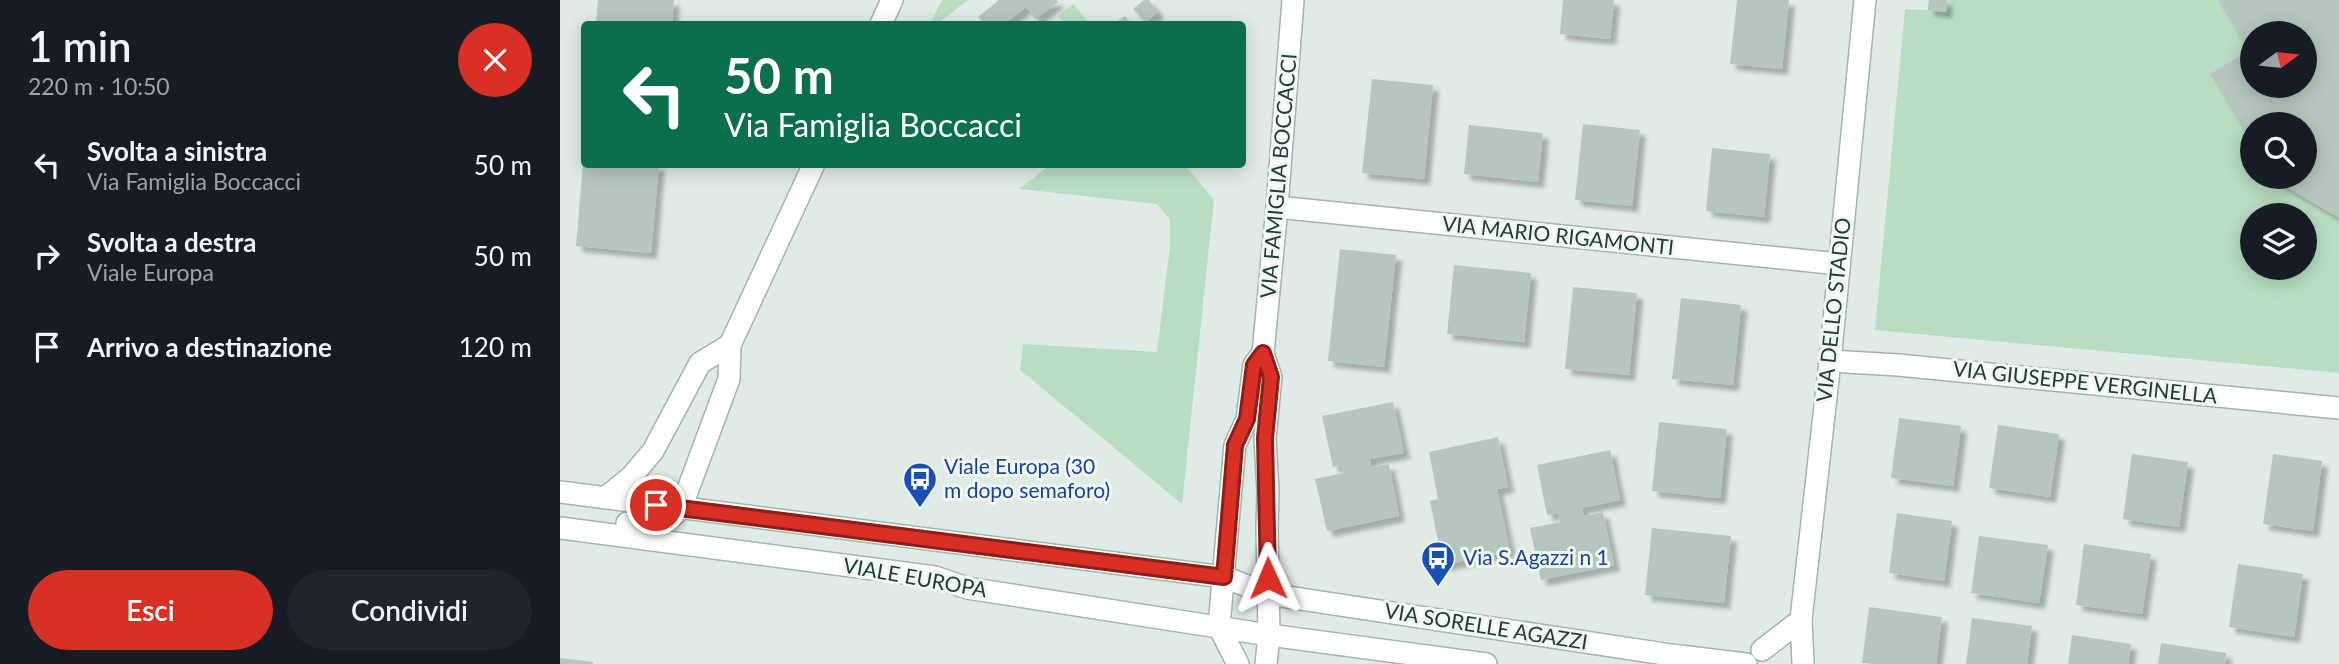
<!DOCTYPE html>
<html lang="it">
<head>
<meta charset="utf-8">
<style>
  :root { --surface:#171b24; --page:#20242c; --text:#f1f3f6; --muted:#9ea1a6; --accent:#d93025 }
  body { margin:0; font-family:Lato,sans-serif; background:var(--page); color:var(--text); height:100vh; display:flex; flex-direction:column; font-size:26px; white-space:nowrap }
  * { box-sizing:border-box; margin:0 }
  p { font-size:23px; color:var(--muted) }
  .icon { flex:none; width:38px; height:38px; fill:none; stroke:currentColor; stroke-width:2; stroke-linecap:round; stroke-linejoin:round }
  .map { position:relative; flex:1; overflow:hidden }
  .side { display:flex; flex-direction:column; background:var(--surface); width:560px }
  .side>* { flex:none }
  .guide { position:absolute; left:21px; top:21px; width:665px; height:147px; border-radius:7px; box-shadow:0 4px 18px #0003; background:#0b6e4f; color:#fff; overflow:hidden }
  .needle { width:46px; rotate:75deg }
  .controls { position:absolute; left:1680px; top:21px; display:grid; gap:14px }
  .controls a { display:grid; place-items:center; width:77px; height:77px; border-radius:50%; background:var(--surface); box-shadow:0 4px 18px #0003; font-size:35px }
  .pin { position:absolute; display:grid; place-items:center; width:60px; height:60px; color:#fff; margin:-30px; border:4px solid #fff; border-radius:50%; box-shadow:0 2px 7px #0007 }
  .me { position:absolute; width:77px; margin:-38px; rotate:359deg; stroke-linejoin:round; filter:drop-shadow(0 0 5px #0008) }
  .turn { display:flex; align-items:center; gap:24px; height:147px; padding:0 28px; font-size:32px }
  .turn .icon { width:91px; height:91px; stroke-width:2.5 }
  .turn b { display:block; font-size:49px; line-height:60px }
  .round { display:grid; place-items:center; flex:none; width:74px; height:74px; border-radius:37px; background:var(--page) }
  .summary { display:flex; align-items:center; justify-content:space-between; height:119px; padding:0 28px }
  h1 { font-size:42px; font-weight:600; line-height:52px }
  .cta { display:flex; gap:14px; margin-top:auto; padding:14px 28px }
  .cta a { flex:1; height:80px; border-radius:42px; background:var(--accent); color:#fff; font-size:28px; font-weight:600; line-height:80px; text-align:center }
  .cta a+a { background:var(--page); color:var(--text) }
  ul { padding:0; list-style:none }
  li { display:flex; align-items:center; gap:21px; height:91px; padding:0 28px }
  li div { flex:1 }
  li b { display:block; font-size:26px }
  li em { font-style:normal }
  main { display:flex; flex:1; min-height:0 }
  .map>svg:first-child { display:block }
  .green { fill:#b9ddc3; fill-rule:evenodd }
  .building { fill:#b6c6bf; fill-rule:evenodd; filter:url(#shadow) }
  .lines { fill:none; stroke-linecap:round; stroke-linejoin:round }
  .street-casing { stroke:#a3b3ad; stroke-width:24 }
  .secondary-casing { stroke:#9fb7af; stroke-width:24 }
  .street { stroke:#fff; stroke-width:21 }
  .secondary { stroke:#fff; stroke-width:21 }
  .route-casing { stroke:#8d1f18; stroke-width:18 }
  .route { stroke:#d93025; stroke-width:12 }
  .labels { text-anchor:middle; stroke-width:6; stroke-linejoin:round; paint-order:stroke }
  .street-label { font-size:21px; fill:#213c35; stroke:#f1f8f4 }
  .transit-label { font-size:21px; fill:#164399; stroke:#f1f8f4; text-anchor:start }
</style>
</head>
<body>
<main>
<section class="side">
<div class="summary"><div><h1>1 min</h1><p>220 m · 10:50</p></div><a class="round" style="background:#d93025;color:#fff"><svg class="icon" aria-label="close" viewBox="0 0 24 24"><path d="M6 6l12 12M18 6L6 18"/></svg></a></div>
<ul>
<li><svg class="icon" aria-label="left" viewBox="0 0 24 24"><path d="M17 20v-9H6M10 6l-5 5 5 5"/></svg><div><b>Svolta a sinistra</b><p>Via Famiglia Boccacci</p></div><em>50 m</em></li>
<li><svg class="icon" aria-label="right" viewBox="0 0 24 24"><path d="M7 20v-9h11M14 6l5 5-5 5"/></svg><div><b>Svolta a destra</b><p>Viale Europa</p></div><em>50 m</em></li>
<li><svg class="icon" aria-label="arrive" viewBox="0 0 24 24"><path d="M6 21V4h12l-3 4 3 4H6"/></svg><div><b>Arrivo a destinazione</b></div><em>120 m</em></li>
</ul>
<div class="cta"><a>Esci</a><a>Condividi</a></div>
</section>
<div class="map">
<svg width="1779" height="664" viewBox="0 0 1779 664">
  <defs>
    <filter id="shadow"><feDropShadow dx="6" dy="6" stdDeviation="2" flood-color="#0004"/></filter>
  </defs>
  <rect width="100%" height="100%" fill="#e0ebe6"/>
  <g class="green">
    <polygon points="382,0 408,0 377,24 370,24"/>
    <path d="M1369,0H1779V373L1315,330L1345,9L1368,10ZM1692,33H1745V86H1692ZM1692,124H1745V177H1692ZM1692,215H1745V268H1692Z"/>
    <polygon points="513,4 530,24 505,24 498,16"/>
    <polygon points="490,165 625,165 654,200 622,504 460,370 463,344 597,352 610,247 610,220 597,204 459,189"/>
  </g>
  <g class="building">
    <polygon points="38,0 114,0 112,24 36,24"/>
    <polygon points="439,0 496,0 498,2 476,19 466,7 445,24 425,24 418,17"/>
    <polygon points="584,0 589,0 598,12 585,22 573,9"/>
    <polygon points="1003,0 1054,0 1050,39 1000,34"/>
    <polygon points="1177,0 1229,0 1222,69 1170,64"/>
    <polygon points="1369,0 1387,0 1386,12 1368,10"/>
    <path d="M1658,0H1779V218L1709,177H1745V124H1726L1724,121L1719,124H1692V144L1650,74L1688,51ZM1692,33H1745V86H1692Z"/>
    <polygon points="565,16 572,24 554,24"/>
    <polygon points="812,79 873,85 864,179 802,173"/>
    <polygon points="1023,124 1080,130 1072,206 1015,200"/>
    <polygon points="909,125 983,133 978,182 904,174"/>
    <polygon points="1152,148 1210,154 1204,217 1146,211"/>
    <polygon points="23,164 99,164 91,253 16,246"/>
    <polygon points="780,249 836,255 824,367 768,361"/>
    <polygon points="894,265 971,273 964,342 887,334"/>
    <polygon points="1013,287 1077,293 1069,375 1005,369"/>
    <polygon points="1121,298 1181,305 1173,385 1112,379"/>
    <polygon points="833,402 844,453 810,459 811,467 829,464 839,516 767,531 755,479 783,473 781,465 773,467 762,416"/>
    <polygon points="1339,418 1401,426 1393,486 1331,478"/>
    <polygon points="1099,422 1167,429 1160,498 1092,491"/>
    <polygon points="1438,425 1499,434 1490,497 1429,488"/>
    <polygon points="938,437 948,487 937,489 950,551 883,565 870,501 878,499 869,452"/>
    <polygon points="1050,450 1060,500 1022,508 1024,516 1043,512 1054,565 981,580 970,528 1000,522 998,513 987,515 977,465"/>
    <polygon points="1572,454 1628,462 1619,527 1563,519"/>
    <polygon points="1713,454 1762,461 1753,531 1703,524"/>
    <polygon points="1337,513 1392,521 1384,581 1329,573"/>
    <polygon points="1092,528 1171,536 1164,603 1085,595"/>
    <polygon points="1419,536 1488,545 1479,603 1411,593"/>
    <polygon points="1524,544 1591,554 1582,614 1516,605"/>
    <polygon points="1678,564 1743,574 1734,637 1669,627"/>
    <polygon points="1309,607 1382,617 1376,664 1302,663"/>
    <polygon points="1412,618 1472,626 1467,664 1406,664"/>
    <polygon points="1512,635 1571,644 1568,664 1508,664"/>
    <polygon points="1601,643 1666,653 1665,664 1598,664"/>
    <polygon points="0,658 33,662 33,664 0,664"/>
  </g>
  <g class="lines">
    <g class="street-casing">
      <g id="street">
        <polyline points="321,24 332,0"/>
        <polyline points="717,207 1279,264"/>
        <polyline points="1270,361 1338,365 1779,408"/>
        <polyline points="45,498 71,477 93,451 140,363 170,345"/>
        <polyline points="121,508 169,379 170,345 254,164"/>
        <polyline points="678,664 659,627 666,545 675,445 687,419 694,365 703,353"/>
        <polyline points="706,664 709,635 707,527 708,492 705,438 711,377 703,353 717,207 733,0"/>
      </g>
    </g>
    <g class="secondary-casing">
      <g id="secondary">
        <polyline points="0,492 664,577 708,594 1111,655 1186,664"/>
        <path d="M67,523C91,526 104,527 121,508"/>
        <polyline points="0,528 375,577 407,588 709,635 926,664"/>
        <polyline points="1202,650 1241,620"/>
        <polyline points="1243,663 1241,620 1270,361 1305,0"/>
      </g>
    </g>
    <use href="#street" class="street"/>
    <use href="#secondary" class="secondary"/>
  </g>
  <g class="lines">
    <g class="route-casing">
      <polyline id="route" points="96,505 664,577 675,445 687,419 694,365 703,353 711,377 705,438 708,578"/>
    </g>
    <use href="#route" class="route"/>
  </g>
  <defs>
    <g id="bus-pin" transform="scale(1.75)"><path d="M0 17L-7.5 6A9.5 9.5 0 1 1 7.5 6Z" fill="#1a4fb4" stroke="#f1f8f4"/><path d="M-5-6H5V4H4V6H2V4H-2V6H-4V4H-5ZM-3.5-4V0h7V-4ZM-3.5 1.2v1.5H-2V1.2ZM2 1.2v1.5H3.5V1.2Z" fill="#fff"/></g>
  </defs>
  <g fill-rule="evenodd">
    <use href="#bus-pin" x="360" y="479"/>
    <use href="#bus-pin" x="878" y="558"/>
  </g>
  <g class="labels">
    <g class="street-label">
      <text transform="translate(719 176) rotate(-85)" y="7">VIA FAMIGLIA BOCCACCI</text>
      <text transform="translate(998 236) rotate(6)" y="7">VIA MARIO RIGAMONTI</text>
      <text transform="translate(1274 310) rotate(-84)" y="7">VIA DELLO STADIO</text>
      <text transform="translate(1525 383) rotate(6)" y="7">VIA GIUSEPPE VERGINELLA</text>
      <text transform="translate(355 578) rotate(10)" y="7">VIALE EUROPA</text>
      <text transform="translate(926 627) rotate(9)" y="7">VIA SORELLE AGAZZI</text>
    </g>
    <g class="transit-label">
      <text x="384" y="474">Viale Europa (30<tspan x="384" dy="24">m dopo semaforo)</tspan></text>
      <text x="903" y="565">Via S.Agazzi n 1</text>
    </g>
  </g>
</svg>
<div class="controls">
<a><svg class="needle" viewBox="-14 -14 28 28"><path d="M0-13l5 13h-10z" fill="#e53935"/><path d="M0 13l5-13h-10z" fill="#9ea1a6"/></svg></a>
<a><svg class="icon" aria-label="search" viewBox="0 0 24 24"><circle cx="10" cy="10" r="6"/><path d="M15 15l6 6"/></svg></a>
<a><svg class="icon" aria-label="layers" viewBox="0 0 24 24"><path d="M12 4l9 5-9 5-9-5zM3 14l9 5 9-5"/></svg></a>
</div>
<div class="pin" style="left:96px;top:505px;background:#d93025"><svg class="icon" aria-label="arrive" viewBox="0 0 24 24"><path d="M6 21V4h12l-3 4 3 4H6"/></svg></div>
<svg class="me" style="left:708px;top:578px" viewBox="-20 -20 40 40"><path d="M0-17L14 15 0 8-14 15z" fill="#d93025" stroke="#fff" stroke-width="4"/></svg>
<div class="guide">
<div class="turn"><svg class="icon" aria-label="left" viewBox="0 0 24 24"><path d="M17 20v-9H6M10 6l-5 5 5 5"/></svg><div><b>50 m</b>Via Famiglia Boccacci</div></div>
</div>
</div>
</main>
</body>
</html>
